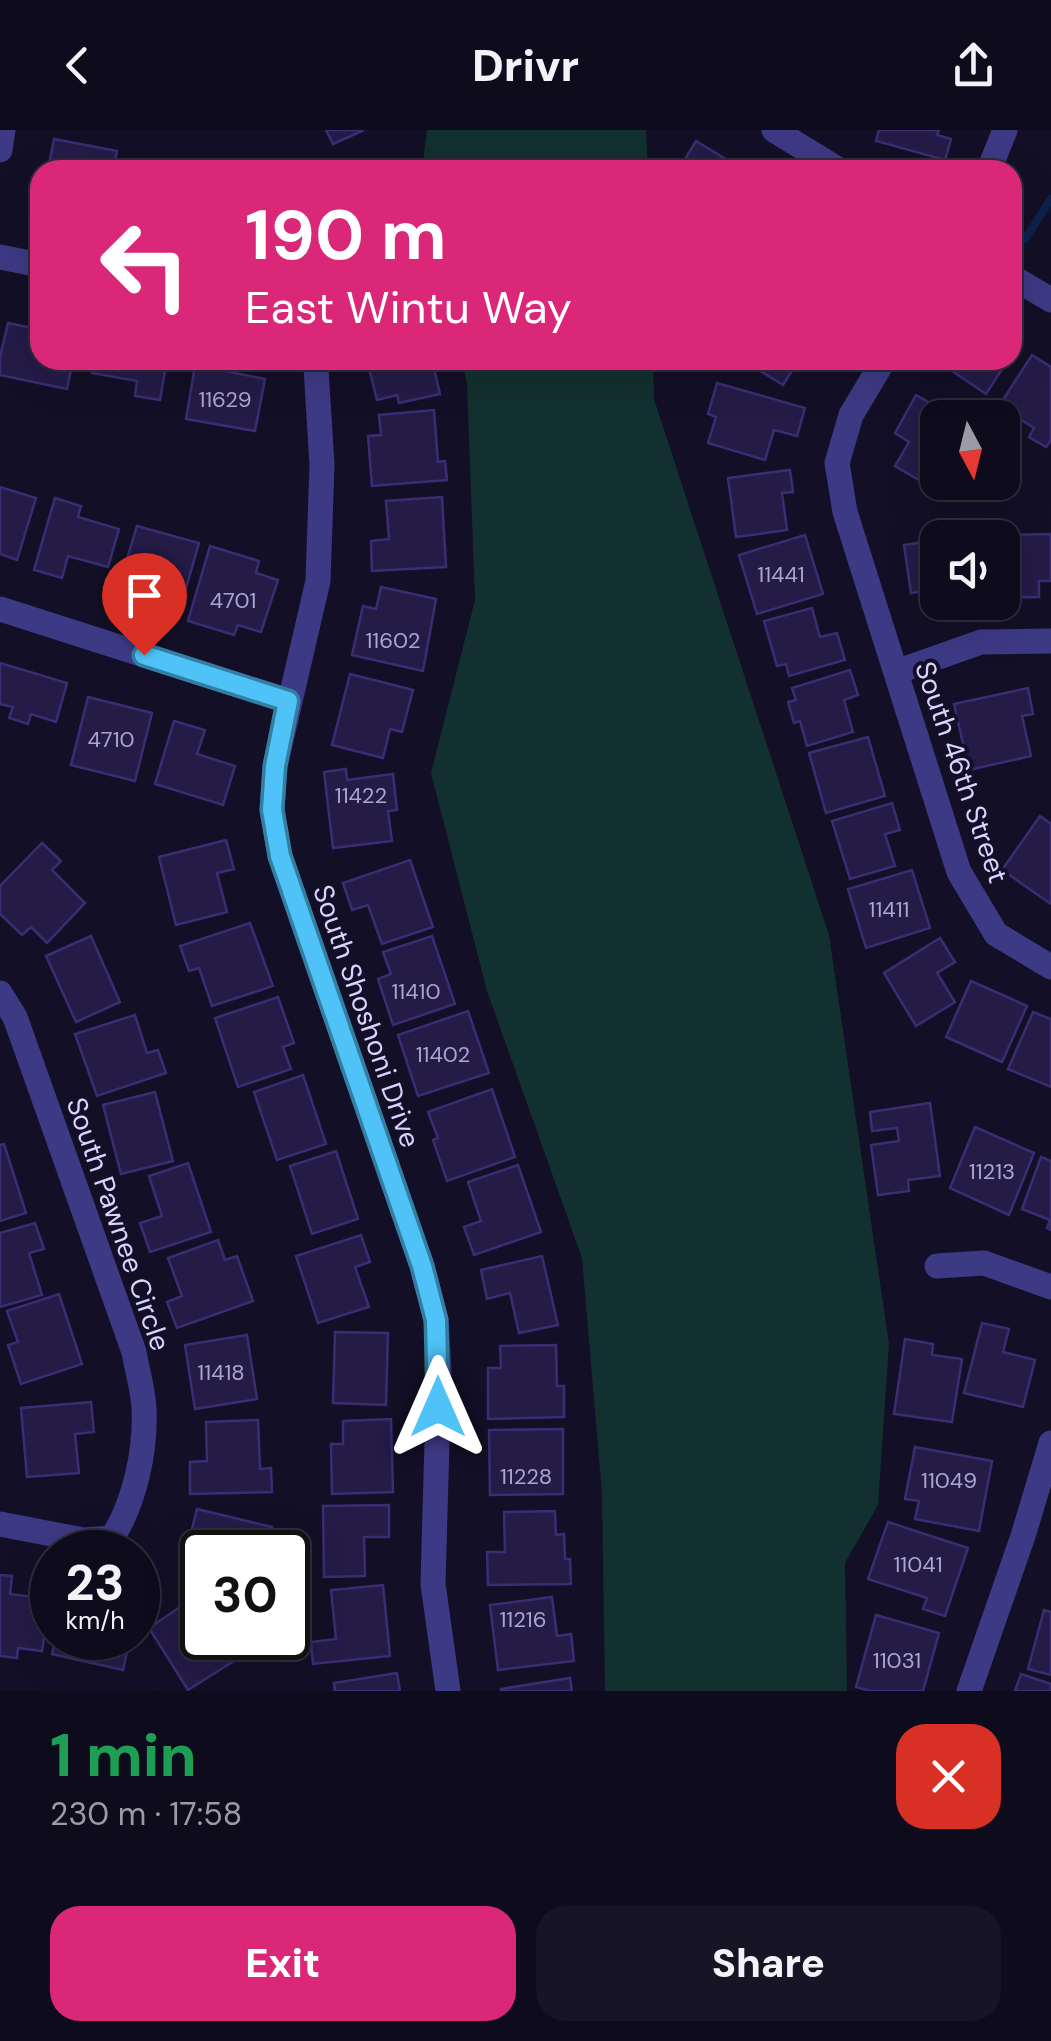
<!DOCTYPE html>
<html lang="en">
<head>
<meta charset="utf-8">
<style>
  :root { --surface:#0e0b1c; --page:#171425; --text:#f1f3f6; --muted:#9b9ba3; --line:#2e2b3b; --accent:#db2777 }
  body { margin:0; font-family:"DM Sans",sans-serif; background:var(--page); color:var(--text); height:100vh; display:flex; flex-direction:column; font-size:38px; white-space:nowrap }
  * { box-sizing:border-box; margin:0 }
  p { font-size:32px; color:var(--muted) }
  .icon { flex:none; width:55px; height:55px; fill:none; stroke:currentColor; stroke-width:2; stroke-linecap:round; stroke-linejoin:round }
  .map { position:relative; height:1561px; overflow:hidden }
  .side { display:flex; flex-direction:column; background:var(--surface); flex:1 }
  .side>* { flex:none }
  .guide { position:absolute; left:30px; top:30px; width:992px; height:210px; border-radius:30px; box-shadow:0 10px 40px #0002,0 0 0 2px var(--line); background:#db2777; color:#fff; overflow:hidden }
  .needle { width:65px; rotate:173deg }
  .controls { position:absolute; left:920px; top:270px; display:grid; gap:20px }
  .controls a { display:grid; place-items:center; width:100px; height:100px; border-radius:20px; background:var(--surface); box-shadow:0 10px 40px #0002,0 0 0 2px var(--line); font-size:50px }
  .speed { position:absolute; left:30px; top:1400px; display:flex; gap:20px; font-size:50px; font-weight:700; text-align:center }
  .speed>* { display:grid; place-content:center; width:130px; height:130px; border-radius:50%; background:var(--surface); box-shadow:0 10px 40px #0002,0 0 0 2px var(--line); line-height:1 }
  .speed small { font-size:25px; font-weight:400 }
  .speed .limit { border:5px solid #111; border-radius:15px; background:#fff; color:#111 }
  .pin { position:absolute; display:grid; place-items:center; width:85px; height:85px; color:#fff; margin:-102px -42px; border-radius:50% 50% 50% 0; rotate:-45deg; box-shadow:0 0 10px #0007 }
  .pin .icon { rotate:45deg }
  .me { position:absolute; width:110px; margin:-55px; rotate:0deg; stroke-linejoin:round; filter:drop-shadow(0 0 8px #0008) }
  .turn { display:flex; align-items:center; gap:35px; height:210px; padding:0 50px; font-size:45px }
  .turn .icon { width:130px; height:130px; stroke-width:2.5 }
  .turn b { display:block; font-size:70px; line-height:85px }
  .round { display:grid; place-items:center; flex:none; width:105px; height:105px; border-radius:30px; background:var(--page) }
  .head { display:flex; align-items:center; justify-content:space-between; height:170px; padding:0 50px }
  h1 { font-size:60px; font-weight:800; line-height:75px; color:#1e9e55 }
  .cta { display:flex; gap:20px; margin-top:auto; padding:20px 50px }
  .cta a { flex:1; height:115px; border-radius:30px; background:var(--accent); color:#fff; font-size:40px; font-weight:800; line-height:115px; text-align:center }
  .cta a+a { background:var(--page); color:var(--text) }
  header { display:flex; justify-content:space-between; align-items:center; height:130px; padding:0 50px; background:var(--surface); font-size:45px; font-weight:800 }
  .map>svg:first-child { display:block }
  .green { fill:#12302f }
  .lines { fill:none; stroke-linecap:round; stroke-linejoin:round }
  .stream { stroke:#0c2248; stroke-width:8 }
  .building { fill:#241b47; stroke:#3b2d73; stroke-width:2.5 }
  .street { stroke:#3d3a85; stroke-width:25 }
  .route-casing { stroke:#337fa1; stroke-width:25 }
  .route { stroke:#4fc3f7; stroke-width:18 }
  .labels { text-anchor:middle; stroke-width:8; stroke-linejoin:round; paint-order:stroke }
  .number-label { font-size:22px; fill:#aca6d1 }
  .street-label { font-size:28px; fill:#d9d4ff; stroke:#130f26 }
</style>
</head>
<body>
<header><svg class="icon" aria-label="back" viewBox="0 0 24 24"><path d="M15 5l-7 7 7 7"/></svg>Drivr<svg class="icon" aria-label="share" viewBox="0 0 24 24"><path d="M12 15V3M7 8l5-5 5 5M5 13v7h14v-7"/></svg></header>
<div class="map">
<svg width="1051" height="1561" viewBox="0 0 1051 1561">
  <rect width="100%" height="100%" fill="#130f26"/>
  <g class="green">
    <polygon points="427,0 646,0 648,40 422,40"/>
    <polygon points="462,230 653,230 654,269 829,805 889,1214 878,1375 845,1433 847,1561 605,1561 602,1364 582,1128 487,861 431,643 475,470 467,254"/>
  </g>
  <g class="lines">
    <polyline class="stream" points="1025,109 1051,69"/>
  </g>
  <g class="building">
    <polygon points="326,0 364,0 333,14"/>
    <polygon points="879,0 939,0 937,5 951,9 945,30 876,11"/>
    <polygon points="54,9 117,21 113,40 48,40"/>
    <polygon points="696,11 729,31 724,40 679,39"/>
    <polygon points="35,184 40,185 40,230 73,230 67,259 0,245 0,227 8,193 32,198"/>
    <polygon points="1032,225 1051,237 1051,310 1046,317 1029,307 1034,298 999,276"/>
    <polygon points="94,230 167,230 160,270 135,266 137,251 92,243"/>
    <polygon points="196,230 227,230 225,241 265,249 255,301 186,289"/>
    <polygon points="367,230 432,230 440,264 399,273 397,265 377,270"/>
    <polygon points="747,230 799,230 783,255 746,232"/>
    <polygon points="936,230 1008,230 986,264"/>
    <polygon points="717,253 805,278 797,306 774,300 765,330 708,313 716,287 708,284"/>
    <polygon points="916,265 941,279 934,291 938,293 938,352 957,352 948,367 895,336 909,312 895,303"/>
    <polygon points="434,280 438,332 445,331 447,350 372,356 368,306 381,305 379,285"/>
    <polygon points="790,340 793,362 782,363 787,400 736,407 728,348"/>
    <polygon points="0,357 36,368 17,430 0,424"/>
    <polygon points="442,367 446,437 372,441 371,411 389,409 386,371"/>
    <polygon points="55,368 81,376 78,387 119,399 108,437 68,426 62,448 34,440"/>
    <polygon points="137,396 199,413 178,486 116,465"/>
    <polygon points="1051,404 1051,451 1039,451 1039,467 1002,468 1002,438 1011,437 1010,405"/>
    <polygon points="805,405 823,464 757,484 739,425"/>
    <polygon points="938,410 938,459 911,463 904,415"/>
    <polygon points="210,416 259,431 256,443 278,450 261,502 238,495 234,505 188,491"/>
    <polygon points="381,457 436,469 423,541 352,525 363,476 376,479"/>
    <polygon points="812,478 820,507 837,503 845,530 789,546 786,534 777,536 764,491"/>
    <polygon points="0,533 67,553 56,592 31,584 28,594 9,588 13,577 0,574"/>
    <polygon points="850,540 858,565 844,570 853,602 807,616 800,591 794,593 788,572 796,570 792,558"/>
    <polygon points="350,544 413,560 402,602 390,599 383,628 332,615"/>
    <polygon points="1028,558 1033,584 1022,586 1031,626 969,640 954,574"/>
    <polygon points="88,567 152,583 135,651 71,635"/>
    <polygon points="174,591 205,600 197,624 235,636 223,675 155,654"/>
    <polygon points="868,607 885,666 826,683 809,623"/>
    <polygon points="346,639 347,650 393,644 397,680 388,681 392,711 333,718 324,642"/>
    <polygon points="892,673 900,700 885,704 895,736 850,749 832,691"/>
    <polygon points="1040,686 1051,694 1051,774 1002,740"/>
    <polygon points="226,710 234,739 217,743 227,782 176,795 159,727"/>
    <polygon points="42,713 61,731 52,740 85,773 47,813 31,797 22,805 0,784 0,756"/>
    <polygon points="410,730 433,797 382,814 368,775 352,780 343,753"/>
    <polygon points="912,740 930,798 866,818 848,759"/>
    <polygon points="250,793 273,856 212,876 199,838 189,841 180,816"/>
    <polygon points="91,806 120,872 76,892 46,826"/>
    <polygon points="432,806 455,874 393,895 378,849 391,844 383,822"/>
    <polygon points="940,808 955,832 937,843 955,872 916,896 884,843"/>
    <polygon points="971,851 1027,876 1002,932 946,907"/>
    <polygon points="278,867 294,913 283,917 291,939 238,957 215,888"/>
    <polygon points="468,881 489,943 418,966 398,905"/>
    <polygon points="1033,882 1051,889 1051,957 1008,939"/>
    <polygon points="135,885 147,923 158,920 166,943 97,966 75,904"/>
    <polygon points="303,945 326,1014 277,1030 254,962"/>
    <polygon points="492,959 515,1027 447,1051 433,1010 438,1008 428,982"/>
    <polygon points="155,962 173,1031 121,1044 103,975"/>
    <polygon points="930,973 940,1046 908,1050 909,1061 878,1065 871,1015 899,1011 897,998 872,1001 870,982"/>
    <polygon points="975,997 1034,1023 1009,1085 950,1058"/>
    <polygon points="4,1014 26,1083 0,1091 0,1015"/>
    <polygon points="336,1021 358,1089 312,1104 290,1036"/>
    <polygon points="1041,1027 1051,1031 1051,1100 1047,1098 1050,1090 1022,1079"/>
    <polygon points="188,1033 211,1102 150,1122 140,1093 162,1086 149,1046"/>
    <polygon points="518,1035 541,1102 474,1125 464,1097 481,1091 468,1052"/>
    <polygon points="35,1093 44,1119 29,1123 42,1165 0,1177 0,1103"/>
    <polygon points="361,1105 370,1132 355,1137 369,1177 318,1193 296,1126"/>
    <polygon points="218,1110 225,1130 237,1126 253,1171 177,1198 167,1172 182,1166 168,1128"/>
    <polygon points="542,1126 558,1195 519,1203 510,1163 487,1169 481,1140"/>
    <polygon points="59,1164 82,1234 21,1254 8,1215 18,1212 7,1181"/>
    <polygon points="982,1193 1009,1199 1003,1222 1035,1230 1023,1277 964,1263"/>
    <polygon points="335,1202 388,1203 386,1275 333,1273"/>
    <polygon points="247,1205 257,1269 195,1279 185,1215"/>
    <polygon points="905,1209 933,1214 932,1225 962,1229 952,1292 894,1284"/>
    <polygon points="556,1215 557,1256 564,1256 564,1287 488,1289 488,1238 501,1238 500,1216"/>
    <polygon points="91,1272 94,1302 75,1304 79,1343 27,1347 21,1278"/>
    <polygon points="391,1289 393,1362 332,1364 331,1314 343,1314 343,1291"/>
    <polygon points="258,1290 260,1339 271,1338 272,1362 190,1364 190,1332 207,1331 206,1292"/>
    <polygon points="563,1299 563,1364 490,1365 489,1300"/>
    <polygon points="915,1317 992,1331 979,1401 915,1389 919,1371 905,1369"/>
    <polygon points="389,1375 389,1407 364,1407 365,1446 324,1447 323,1376"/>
    <polygon points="197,1379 272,1397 266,1422 253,1420 252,1422 210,1422 213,1413 190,1407"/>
    <polygon points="555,1381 556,1405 564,1404 565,1429 570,1429 571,1454 488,1455 487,1422 505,1422 504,1382"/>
    <polygon points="888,1392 968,1418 945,1486 923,1479 927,1468 868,1449"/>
    <polygon points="0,1445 12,1446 10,1464 50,1469 42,1521 18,1518 17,1528 0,1526"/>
    <polygon points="383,1455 390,1526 313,1534 311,1512 336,1509 331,1460"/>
    <polygon points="202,1462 202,1508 234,1508 245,1524 188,1560 149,1498"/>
    <polygon points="552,1467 557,1506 571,1504 574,1531 498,1540 490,1475"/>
    <polygon points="1044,1480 1051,1482 1051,1545 1028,1539"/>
    <polygon points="876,1485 939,1503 923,1561 870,1561 856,1557"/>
    <polygon points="56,1508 130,1508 123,1540 52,1524"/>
    <polygon points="397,1543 400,1561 335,1561 334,1553"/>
    <polygon points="1021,1544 1051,1554 1051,1561 1015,1561"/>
    <polygon points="570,1548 572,1561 501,1561 501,1559"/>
  </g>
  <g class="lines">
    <g class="street">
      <polyline points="774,0 839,40"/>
      <polyline points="0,20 3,0"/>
      <polyline points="989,40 1005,0"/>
      <polyline points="0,127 40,135"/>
      <polyline points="1012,147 1051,170"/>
      <polyline points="311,230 316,238 322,335 318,451 275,636 272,679 280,726 422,1136 436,1190 439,1241 433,1454 448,1561"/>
      <polyline points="884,230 851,285 837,333 845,382 959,742 996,804 1051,837"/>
      <polyline points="0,479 288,571"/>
      <polyline points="896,542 981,512 1051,511"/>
      <path d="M0,863L15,887L134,1222C137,1240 143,1259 144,1278C146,1320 135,1372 112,1408L83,1410L0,1394"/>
      <polyline points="937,1136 984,1133 1051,1157"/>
      <polyline points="969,1561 1023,1406 1051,1313"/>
    </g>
  </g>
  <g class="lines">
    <g class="route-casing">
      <polyline id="route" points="144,525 288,571 275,636 272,680 280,726 422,1136 436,1190 438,1277"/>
    </g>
    <use href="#route" class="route"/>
  </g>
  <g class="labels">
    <g class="number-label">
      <text x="225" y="277">11629</text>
      <text x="781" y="452">11441</text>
      <text x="233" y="478">4701</text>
      <text x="393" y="518">11602</text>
      <text x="111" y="617">4710</text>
      <text x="361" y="673">11422</text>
      <text x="889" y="787">11411</text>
      <text x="416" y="869">11410</text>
      <text x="443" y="932">11402</text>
      <text x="992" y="1049">11213</text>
      <text x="221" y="1250">11418</text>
      <text x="526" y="1354">11228</text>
      <text x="949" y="1358">11049</text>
      <text x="918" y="1442">11041</text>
      <text x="523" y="1497">11216</text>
      <text x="897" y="1538">11031</text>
    </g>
    <g class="street-label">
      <text transform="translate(962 642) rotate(71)" y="10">South 46th Street</text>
      <text transform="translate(367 886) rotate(71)" y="10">South Shoshoni Drive</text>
      <text transform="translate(119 1094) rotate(71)" y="10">South Pawnee Circle</text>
    </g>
  </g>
</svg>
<div class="controls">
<a><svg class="needle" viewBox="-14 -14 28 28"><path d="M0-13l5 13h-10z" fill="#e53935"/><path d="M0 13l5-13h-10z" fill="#9b9ba3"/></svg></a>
<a><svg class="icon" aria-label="sound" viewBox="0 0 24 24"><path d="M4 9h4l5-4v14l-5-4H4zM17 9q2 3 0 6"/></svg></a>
</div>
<div class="speed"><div>23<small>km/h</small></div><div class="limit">30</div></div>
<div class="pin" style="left:144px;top:525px;background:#d93025"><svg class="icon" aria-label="arrive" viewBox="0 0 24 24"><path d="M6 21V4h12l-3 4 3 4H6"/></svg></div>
<svg class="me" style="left:438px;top:1277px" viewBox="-20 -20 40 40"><path d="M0-17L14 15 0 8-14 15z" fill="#4fc3f7" stroke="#fff" stroke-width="4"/></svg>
<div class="guide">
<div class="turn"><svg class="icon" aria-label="left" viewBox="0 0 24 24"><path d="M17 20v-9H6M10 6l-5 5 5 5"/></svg><div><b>190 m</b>East Wintu Way</div></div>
</div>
</div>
<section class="side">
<div class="head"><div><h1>1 min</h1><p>230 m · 17:58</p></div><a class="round" style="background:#d93025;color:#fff"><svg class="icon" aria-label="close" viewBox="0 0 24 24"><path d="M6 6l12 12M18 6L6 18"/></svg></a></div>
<div class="cta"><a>Exit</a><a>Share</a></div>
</section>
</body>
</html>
